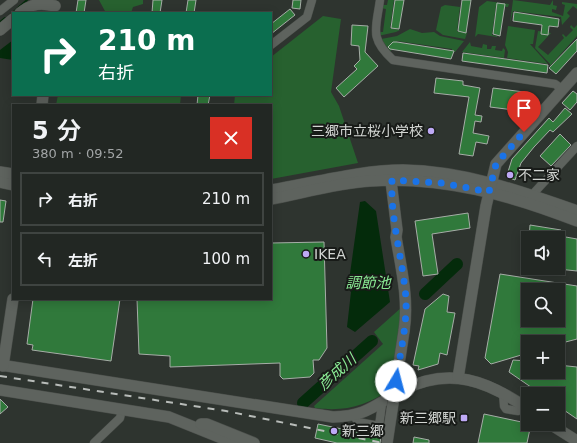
<!DOCTYPE html>
<html lang="ja">
<head>
<meta charset="utf-8">
<style>
  :root { --surface:#222723; --page:#2e3330; --text:#f1f3f6; --muted:#a2a5a6; --line:#3f4441 }
  body { margin:0; font-family:"DejaVu Sans","Noto Sans JP",sans-serif; background:var(--page); color:var(--text); height:100vh; display:flex; flex-direction:column; font-size:15px; white-space:nowrap }
  * { box-sizing:border-box; margin:0 }
  p { font-size:13px; color:var(--muted) }
  .icon { flex:none; width:22px; height:22px; fill:none; stroke:currentColor; stroke-width:2; stroke-linecap:round; stroke-linejoin:round }
  .map { position:relative; flex:1; overflow:hidden }
  .side { position:absolute; left:12px; top:104px; width:260px; height:196px; display:flex; flex-direction:column; background:var(--surface); border-radius:0px; box-shadow:0 2px 10px #0003,0 0 0 1px var(--line) }
  .side>* { flex:none }
  .guide { position:absolute; left:12px; top:12px; width:260px; height:84px; border-radius:0px; box-shadow:0 2px 10px #0003,0 0 0 1px var(--line); background:#0b6e4f; color:#fff; overflow:hidden }
  .buttons { position:absolute; left:521px; top:231px; display:grid; gap:8px }
  .buttons a { display:grid; place-items:center; width:44px; height:44px; border-radius:0px; background:var(--surface); box-shadow:0 2px 10px #0003,0 0 0 1px var(--line); font-size:20px }
  .pin { position:absolute; display:grid; place-items:center; width:34px; height:34px; color:#fff; margin:-41px -17px; border-radius:50% 50% 50% 0; rotate:-45deg; box-shadow:0 0 4px #0007 }
  .pin .icon { rotate:45deg }
  .me { position:absolute; width:44px; margin:-22px; rotate:8deg; stroke-linejoin:round; filter:drop-shadow(0 0 3px #0008) }
  .turn { display:flex; align-items:center; gap:14px; height:84px; padding:0 20px; font-size:18px }
  .turn .icon { width:52px; height:52px; stroke-width:2.5 }
  .turn b { display:block; font-size:28px; line-height:34px }
  .round { display:grid; place-items:center; flex:none; width:42px; height:42px; border-radius:0px; background:var(--page) }
  .head { display:flex; align-items:center; justify-content:space-between; height:68px; padding:0 20px }
  h1 { font-size:24px; font-weight:600; line-height:30px }
  ul { padding:0; list-style:none }
  li { display:flex; align-items:center; gap:12px; height:54px; margin:0 8px 6px; padding:0 12px; border:2px solid var(--line); border-radius:0px }
  li div { flex:1 }
  li b { display:block; font-size:15px }
  li em { font-style:normal }
  .map>svg:first-child { display:block }
  .green { fill:#27612f }
  .water { fill:#042b0b }
  .lines { fill:none; stroke-linecap:round; stroke-linejoin:round }
  .stream { stroke:#042b0b; stroke-width:2 }
  .river { stroke:#042b0b; stroke-width:12 }
  .building { fill:#30793b; stroke:#a6ada7; fill-rule:evenodd }
  .street-casing { stroke:#4b4f4b; stroke-width:9 }
  .secondary-casing { stroke:#4b4f4b; stroke-width:12 }
  .street { stroke:#5e635e; stroke-width:8 }
  .secondary { stroke:#5e635e; stroke-width:11 }
  .rail { stroke:#b8bcb9; stroke-width:2; stroke-dasharray:7 7; stroke-linecap:butt }
  .secondary-bridge-casing { stroke:#4b4f4b; stroke-width:12; stroke-linecap:butt }
  .secondary-bridge { stroke:#5e635e; stroke-width:11 }
  .route { stroke:#1a73e8; stroke-width:7; stroke-dasharray:0 12.6 }
  .poi-dot { fill:#bea9f5; stroke:#181b18; stroke-width:1.5 }
  .labels { text-anchor:middle; stroke-width:4; stroke-linejoin:round; paint-order:stroke }
  .poi-label { font-size:14px; fill:#d2d5d2; stroke:#181b18; text-anchor:start }
  .water-label { font-size:15px; font-style:italic; fill:#8aea94; stroke:#181b18 }
</style>
</head>
<body>
<div class="map">
<svg width="577" height="443" viewBox="0 0 577 443">
  <rect width="100%" height="100%" fill="#2e342f"/>
  <g class="green">
    <polygon points="99,0 143,0 143,4 133,7 131,13 106,13"/>
    <polygon points="388,0 394,0 390,28 400,30 396,32 378,36 378,32 383,32 386,9 381,8 382,5 387,5"/>
    <polygon points="513,0 550,5 553,0 553,5 557,6 556,10 552,9 552,12 563,16 565,5 562,4 562,2 577,4 577,9 573,6 567,13 570,16 562,25 561,17 513,11 510,23"/>
    <polygon points="487,1 509,4 508,7 496,6 492,35 497,36 497,37 478,34 475,37 479,7"/>
    <polygon points="445,5 460,7 457,31 467,33 465,39 443,35 436,30 441,7"/>
    <polygon points="323,16 341,19 331,92 339,106 358,163 271,179 271,105 234,105 235,95 271,95 271,57"/>
    <polygon points="571,25 574,28 577,25 577,36 550,66 550,64 535,48 538,31 551,33 538,47 548,55 564,38 562,35 563,34 566,37 573,30 570,27"/>
    <polygon points="508,26 535,30 533,44 530,44 548,64 507,58 508,52 505,45"/>
    <polygon points="410,29 422,33 434,32 440,36 464,41 455,52 452,52 452,49 397,41 395,48 390,51 381,39 397,36"/>
    <polygon points="470,42 471,46 482,48 483,44 487,45 487,49 491,49 492,46 496,46 495,50 502,51 503,48 505,50 504,58 462,52"/>
    <polygon points="58,95 181,95 180,105 56,105"/>
    <path d="M402,307L392,388C367,406 345,412 315,408L314,406L383,344L374,332Z"/>
  </g>
  <g class="water">
    <polygon points="13,40 13,60 0,58 0,50"/>
    <polygon points="365,201 376,211 390,302 355,332 347,327 351,292 348,288 360,202"/>
  </g>
  <g class="lines">
    <g class="stream">
      <polyline points="9,16 27,0"/>
      <polyline points="0,22 5,18"/>
    </g>
    <g class="river">
      <polyline points="425,294 457,264"/>
      <polyline points="303,403 372,341"/>
    </g>
  </g>
  <g class="building">
    <polygon points="78,0 86,0 84,13 76,13"/>
    <polygon points="153,0 162,0 160,13 152,13"/>
    <polygon points="188,0 196,0 194,13 186,13"/>
    <polygon points="293,0 301,0 300,9 292,8"/>
    <polygon points="395,0 404,0 399,29 391,28"/>
    <polygon points="462,0 471,0 466,33 458,31"/>
    <polygon points="497,3 505,4 500,36 493,34"/>
    <polygon points="290,9 295,15 271,34 271,24"/>
    <polygon points="514,12 559,19 558,27 549,26 548,35 541,34 542,25 513,21"/>
    <polygon points="352,25 368,26 365,52 378,66 344,97 336,88 357,69 354,66 360,60 359,46 351,45"/>
    <polygon points="577,39 577,51 556,74 549,68"/>
    <polygon points="393,42 397,42 454,51 451,59 390,49 388,47"/>
    <polygon points="463,53 548,65 547,73 462,61"/>
    <polygon points="436,78 463,81 463,85 480,88 475,115 482,116 481,122 475,121 473,133 489,136 487,144 476,142 473,156 459,154 469,97 434,93"/>
    <polygon points="493,88 524,92 522,111 490,107"/>
    <polygon points="573,91 577,94 577,102 570,110 562,103"/>
    <polygon points="198,95 210,95 208,105 197,105"/>
    <polygon points="565,108 572,114 553,132 550,130 534,147 521,163 515,180 510,178 507,175 512,159 549,118 553,122"/>
    <polygon points="560,134 571,145 551,166 540,156"/>
    <polygon points="0,200 6,201 3,222 0,222"/>
    <polygon points="468,213 470,228 432,234 438,274 423,276 415,221"/>
    <polygon points="530,225 561,230 560,236 577,239 577,271 558,269 558,238 529,238"/>
    <polygon points="324,242 327,348 319,360 313,360 314,373 310,377 283,379 280,376 280,363 170,367 170,356 139,354 137,299 271,299 271,243"/>
    <path d="M500,274L577,286V339L558,344V342H528V353L491,364L485,358ZM528,290H558V320H528Z"/>
    <polygon points="443,294 449,296 447,312 455,313 447,355 440,353 438,364 418,370 419,366 413,365 425,309"/>
    <polygon points="33,299 120,299 111,361 32,350 33,345 27,344"/>
    <polygon points="513,360 528,361 528,372 558,372 558,365 577,367 577,419 558,406 558,394 541,394 509,372"/>
    <polygon points="0,399 8,407 0,414"/>
    <polygon points="484,414 531,424 527,443 478,443"/>
    <polygon points="318,424 381,437 380,443 337,443 315,438"/>
    <polygon points="414,437 429,440 429,443 413,443"/>
  </g>
  <g class="lines">
    <g class="street-casing">
      <g id="street">
        <path d="M380,0C376,29 369,38 393,60L555,84L562,89"/>
        <polyline points="0,11 14,0"/>
        <polyline points="271,45 307,17 312,0"/>
        <polyline points="532,195 577,146"/>
        <polyline points="503,392 504,406 506,409 518,411 527,408"/>
        <polyline points="353,415 358,422 379,426 382,404"/>
        <polyline points="94,443 120,418 122,409"/>
      </g>
    </g>
    <g class="secondary-casing">
      <g id="secondary">
        <path d="M20,13C32,3 41,3 55,6"/>
        <polyline points="0,30 13,19"/>
        <polyline points="42,105 43,95"/>
        <polyline points="0,172 13,174"/>
        <path d="M390,173L397,230L396,237C401,268 409,299 404,331"/>
        <polyline points="0,182 13,185"/>
        <path d="M271,190C313,183 361,170 403,170C464,171 520,191 577,211"/>
        <path d="M271,199C303,193 337,183 370,181C442,176 511,195 577,221"/>
        <path d="M0,365L333,417C368,416 374,405 403,390C450,366 488,381 528,409"/>
        <polyline points="3,366 13,299"/>
        <polyline points="458,378 486,206 496,164 577,73"/>
        <polyline points="0,390 169,417 234,443"/>
        <polyline points="201,424 207,424 254,443"/>
        <polyline points="550,424 577,441"/>
      </g>
    </g>
    <use href="#street" class="street"/>
    <use href="#secondary" class="secondary"/>
    <polyline class="rail" points="0,376 226,411 383,443"/>
    <g class="secondary-bridge-casing">
      <polyline id="secondary-bridge" points="387,443 404,331"/>
    </g>
    <use href="#secondary-bridge" class="secondary-bridge"/>
  </g>
  <g class="lines">
    <path class="route" d="M396,381C400,354 407,326 406,299C403,260 390,219 392,180L442,183L489,192L496,164L524,132"/>
  </g>
  <g class="poi-dot">
    <circle cx="431" cy="131" r="4"/>
    <circle cx="510" cy="175" r="4"/>
    <circle cx="306" cy="254" r="4"/>
    <rect x="460" y="414" width="8" height="8" rx="2"/>
    <circle cx="334" cy="431" r="4"/>
  </g>
  <g class="labels">
    <g class="poi-label">
      <text x="423" y="136" text-anchor="end">三郷市立桜小学校</text>
      <text x="518" y="180">不二家</text>
      <text x="314" y="259">IKEA</text>
      <text x="456" y="423" text-anchor="end">新三郷駅</text>
      <text x="342" y="436">新三郷</text>
    </g>
    <g class="water-label">
      <text x="368" y="288">調節池</text>
      <text transform="translate(337 372) rotate(-42)" y="5">彦成川</text>
    </g>
  </g>
</svg>
<div class="buttons">
<a><svg class="icon" aria-label="sound" viewBox="0 0 24 24"><path d="M4 9h4l5-4v14l-5-4H4zM17 9q2 3 0 6"/></svg></a>
<a><svg class="icon" aria-label="search" viewBox="0 0 24 24"><circle cx="10" cy="10" r="6"/><path d="M15 15l6 6"/></svg></a>
<a>+</a>
<a>−</a>
</div>
<div class="pin" style="left:524px;top:132px;background:#d93025"><svg class="icon" aria-label="arrive" viewBox="0 0 24 24"><path d="M6 21V4h12l-3 4 3 4H6"/></svg></div>
<svg class="me" style="left:396px;top:381px" viewBox="-20 -20 40 40"><circle r="19" fill="#fff"/><path d="M0-13L10 11 0 6-10 11z" fill="#1a73e8"/></svg>
<div class="guide">
<div class="turn"><svg class="icon" aria-label="right" viewBox="0 0 24 24"><path d="M7 20v-9h11M14 6l5 5-5 5"/></svg><div><b>210 m</b>右折</div></div>
</div>
<section class="side">
<div class="head"><div><h1>5 分</h1><p>380 m · 09:52</p></div><a class="round" style="background:#d93025;color:#fff"><svg class="icon" aria-label="close" viewBox="0 0 24 24"><path d="M6 6l12 12M18 6L6 18"/></svg></a></div>
<ul>
<li><svg class="icon" aria-label="right" viewBox="0 0 24 24"><path d="M7 20v-9h11M14 6l5 5-5 5"/></svg><div><b>右折</b></div><em>210 m</em></li>
<li><svg class="icon" aria-label="left" viewBox="0 0 24 24"><path d="M17 20v-9H6M10 6l-5 5 5 5"/></svg><div><b>左折</b></div><em>100 m</em></li>
</ul>
</section>
</div>
</body>
</html>
